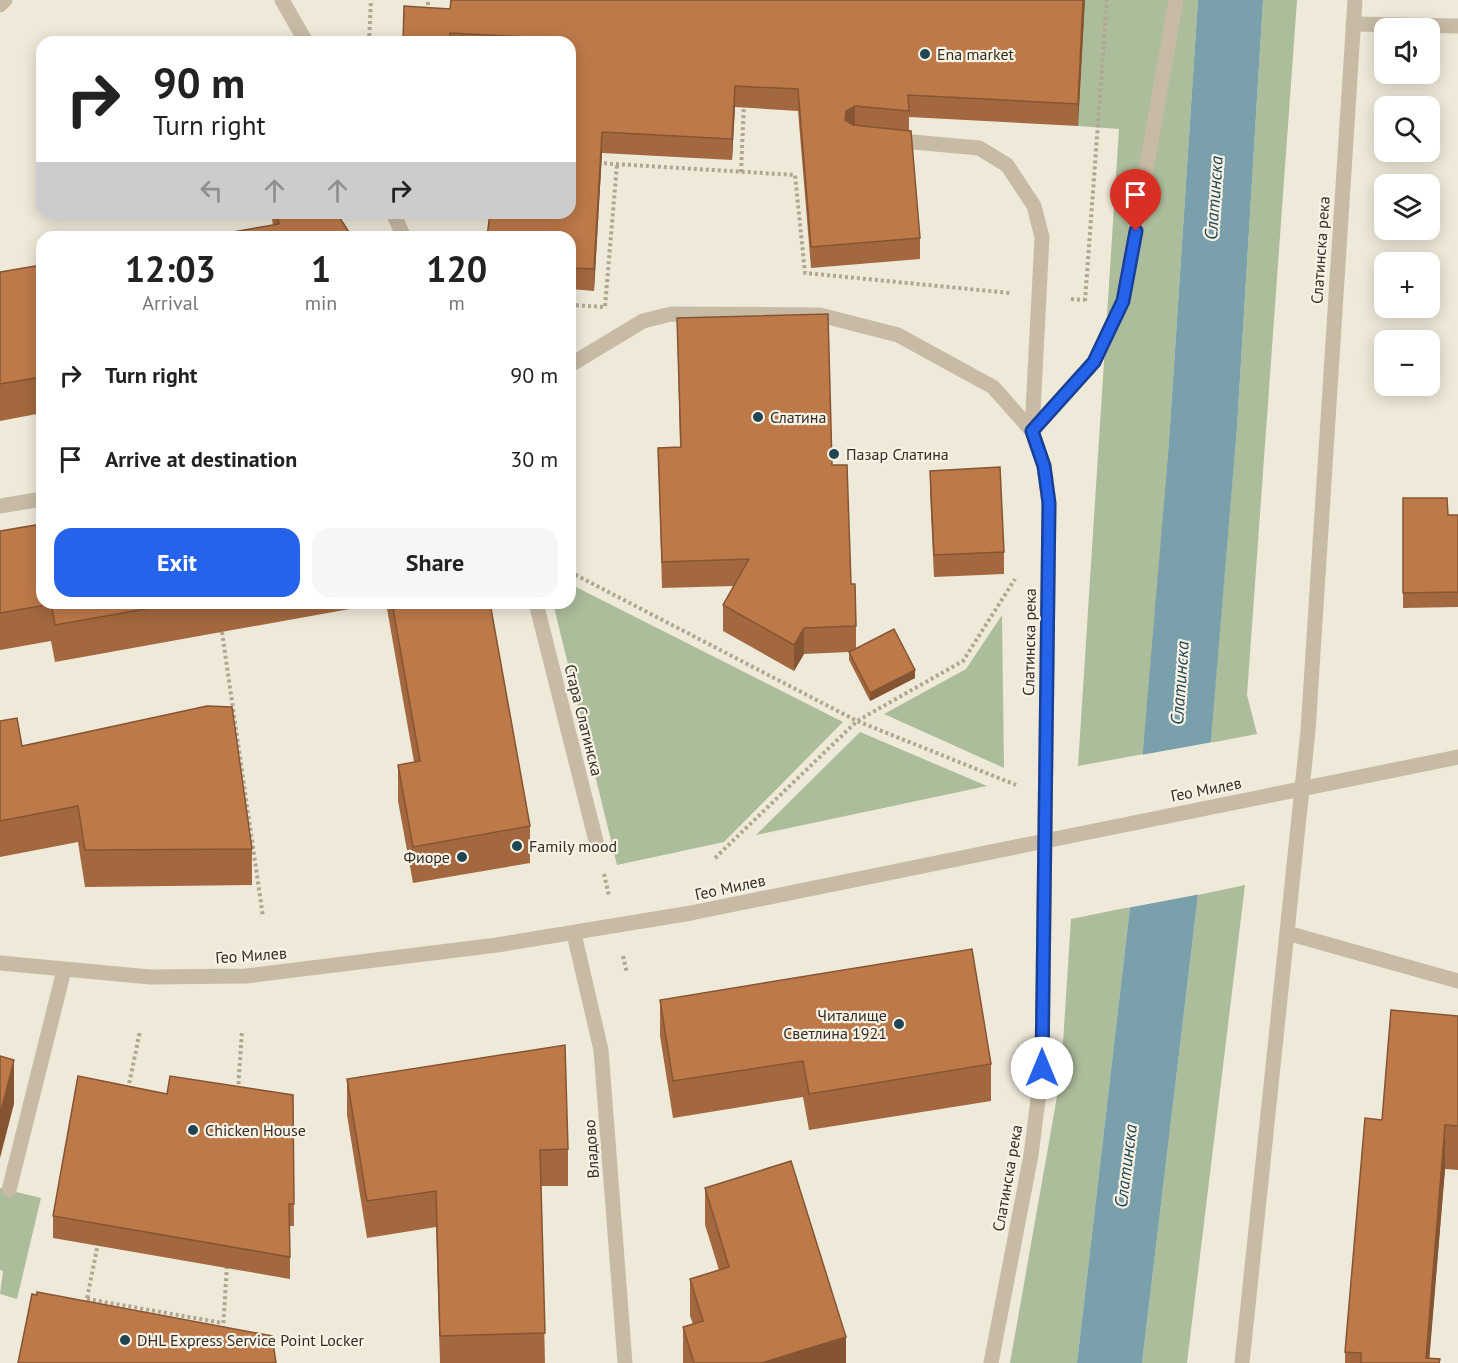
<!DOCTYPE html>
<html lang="en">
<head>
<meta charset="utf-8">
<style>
  :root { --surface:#fff; --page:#f6f6f6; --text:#222; --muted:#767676; --accent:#2563eb }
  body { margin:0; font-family:"PT Sans",sans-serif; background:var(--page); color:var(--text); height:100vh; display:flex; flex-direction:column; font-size:22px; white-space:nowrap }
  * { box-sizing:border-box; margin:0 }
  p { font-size:20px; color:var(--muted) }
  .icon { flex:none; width:33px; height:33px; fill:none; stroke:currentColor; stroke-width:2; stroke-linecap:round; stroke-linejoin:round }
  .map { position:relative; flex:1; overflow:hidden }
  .drawer { position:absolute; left:36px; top:231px; width:540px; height:378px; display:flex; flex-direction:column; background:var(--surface); border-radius:18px; box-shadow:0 3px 15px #0003 }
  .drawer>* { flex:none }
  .guide { position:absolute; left:36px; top:36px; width:540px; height:183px; border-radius:18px; box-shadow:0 3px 15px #0003; background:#fff; color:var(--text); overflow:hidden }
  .controls { position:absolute; left:1374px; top:18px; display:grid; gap:12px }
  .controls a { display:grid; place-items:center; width:66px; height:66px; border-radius:12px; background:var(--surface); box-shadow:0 3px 15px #0003; font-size:30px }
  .pin { position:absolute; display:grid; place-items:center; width:51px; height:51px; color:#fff; margin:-62px -26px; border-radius:50% 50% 50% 0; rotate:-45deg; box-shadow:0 0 6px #0007 }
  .pin .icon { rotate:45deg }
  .me { position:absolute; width:66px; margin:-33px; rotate:0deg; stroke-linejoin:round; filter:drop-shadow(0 0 4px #0008) }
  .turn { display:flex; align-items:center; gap:21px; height:126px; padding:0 18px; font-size:27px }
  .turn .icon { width:78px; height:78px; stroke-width:2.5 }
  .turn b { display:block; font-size:42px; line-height:51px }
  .lanes { display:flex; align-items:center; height:57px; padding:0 18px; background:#0003; justify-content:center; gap:30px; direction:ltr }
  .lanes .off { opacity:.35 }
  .eta { display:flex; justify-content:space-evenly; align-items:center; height:102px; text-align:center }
  .eta b { font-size:36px; font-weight:700; line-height:42px }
  .primary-button { display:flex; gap:12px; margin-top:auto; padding:12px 18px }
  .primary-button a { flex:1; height:69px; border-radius:18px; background:var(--accent); color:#fff; font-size:24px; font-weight:700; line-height:69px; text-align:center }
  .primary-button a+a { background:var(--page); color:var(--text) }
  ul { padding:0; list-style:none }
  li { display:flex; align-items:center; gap:18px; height:84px; padding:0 18px }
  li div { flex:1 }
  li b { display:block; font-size:22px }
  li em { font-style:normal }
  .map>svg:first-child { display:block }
  .green { fill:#acbd9b }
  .water { fill:#7aa0ab }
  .pier { fill:#efe9d9 }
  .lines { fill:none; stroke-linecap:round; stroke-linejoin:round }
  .path { stroke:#b2a591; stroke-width:4; stroke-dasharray:3 3; stroke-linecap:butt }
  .minor { stroke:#c7bba6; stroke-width:15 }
  .wall { fill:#a3683f }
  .shaded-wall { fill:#855533 }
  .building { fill:#be7949; stroke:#855533; stroke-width:1.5 }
  .route-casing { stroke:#184099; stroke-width:15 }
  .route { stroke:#2563eb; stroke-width:10 }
  .poi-dot { fill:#1f4652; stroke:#f8f2e5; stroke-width:2 }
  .labels { text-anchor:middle; stroke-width:4.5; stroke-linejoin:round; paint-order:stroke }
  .poi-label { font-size:16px; fill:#332d27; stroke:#f8f2e5; text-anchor:start }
  .street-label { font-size:16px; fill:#332d27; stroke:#f8f2e5 }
  .water-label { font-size:18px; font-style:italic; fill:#1f4652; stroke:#f8f2e5 }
</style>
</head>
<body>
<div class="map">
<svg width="1458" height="1363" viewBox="0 0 1458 1363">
  <rect width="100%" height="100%" fill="#efe9d9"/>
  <g class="green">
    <polygon points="1085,0 1198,0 1169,441 1144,754 1078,766 1119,129 1078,126"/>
    <polygon points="1263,0 1297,0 1247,695 1257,734 1210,743 1237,428"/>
    <polygon points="570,584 843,722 724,842 617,865 553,603 570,603"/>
    <polygon points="1002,615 1004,768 884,714 966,669"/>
    <polygon points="860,732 987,786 756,835"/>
    <polygon points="1245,885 1187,1363 1142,1363 1198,895"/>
    <polygon points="1130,907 1077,1363 1010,1363 1061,1074 1071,919"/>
    <polygon points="0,1188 41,1198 17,1299 0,1294 3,1271 0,1270"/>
  </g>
  <polygon class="water" points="1198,0 1263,0 1237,428 1198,895 1142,1363 1077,1363 1130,907 1169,441"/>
  <polygon class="pier" points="1213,742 1201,894 1127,908 1141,755"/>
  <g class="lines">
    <g class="path">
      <polyline points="428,11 428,0"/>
      <polyline points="369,42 371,0"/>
      <polyline points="598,163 795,175 805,273 1010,293"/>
      <polyline points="741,172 744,103"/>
      <polyline points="431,213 492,216"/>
      <polyline points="1071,299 1085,300"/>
      <polyline points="1085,301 1107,0"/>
      <polyline points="570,305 605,307 617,164"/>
      <polyline points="570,572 857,721 1016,785"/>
      <polyline points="222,632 263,917"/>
      <polyline points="715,858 857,721 963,661 1015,579"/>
      <polyline points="604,874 609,896"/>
      <polyline points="623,956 627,973"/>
      <polyline points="128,1089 140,1031"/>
      <polyline points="238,1090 242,1031"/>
      <polyline points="87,1299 223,1323"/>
      <polyline points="86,1304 98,1243"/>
      <polyline points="223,1329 227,1265"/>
    </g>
    <g class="minor">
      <polyline points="282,0 306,42"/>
      <polyline points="0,5 5,0"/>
      <polyline points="1353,24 1458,26"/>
      <polyline points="891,140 979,148 1007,165 1034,206 1042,237 1032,431"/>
      <polyline points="393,213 404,237"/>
      <polyline points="570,365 643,321 671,314 820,315 898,335 993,387 1032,431 1044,466 1049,503 1042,1068 1031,1155 991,1363"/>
      <polyline points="1032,431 1094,362 1123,301 1176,0"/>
      <polyline points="0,506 42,499"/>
      <polyline points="536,603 597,845"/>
      <polyline points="1287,933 1458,981"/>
      <polyline points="574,934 601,1050 625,1363"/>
      <polyline points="0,963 150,977 246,976 497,945 691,913 1458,757"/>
      <polyline points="9,1190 64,970"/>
      <polyline points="1242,1363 1308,731 1355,0"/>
    </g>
  </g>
  <g class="wall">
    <polygon points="1085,0 1078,126 909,117 909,130 920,238 920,259 811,268 798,111 735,107 732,160 602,153 594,291 570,289 570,42 403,42 450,9"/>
    <polygon points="271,213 338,213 338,215 273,225"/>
    <polygon points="42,265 42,413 0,421 0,272"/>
    <polygon points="677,318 832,465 856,626 856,648 915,678 870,701 849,660 849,652 804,654 794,671 723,631 723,605 734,586 662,588 658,448 680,447"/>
    <polygon points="930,471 1004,552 1004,574 934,577 930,493"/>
    <polygon points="1403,498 1448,515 1458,515 1458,607 1403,608"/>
    <polygon points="0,531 42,603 383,603 55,662 51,641 0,650"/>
    <polygon points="386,603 490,603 530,826 530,863 413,883 398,801 398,765 414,762"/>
    <polygon points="0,721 22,746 252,849 252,885 85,887 78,842 0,857"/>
    <polygon points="660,1000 991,1064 991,1101 809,1130 803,1097 673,1118 660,1036"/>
    <polygon points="1458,1016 1458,1170 1445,1169 1429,1358 1440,1363 1345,1363 1345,1352 1382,1120"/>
    <polygon points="347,1079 568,1149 568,1186 541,1186 545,1363 440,1363 436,1227 367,1238 347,1115"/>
    <polygon points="167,1094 293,1095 294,1226 290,1226 290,1279 53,1238 53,1216"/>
    <polygon points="705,1188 846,1363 683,1363 683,1327 693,1324 690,1316 690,1279 719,1270 705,1225"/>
  </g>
  <g class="shaded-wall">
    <polygon points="1083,0 1085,0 1078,126 1078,104"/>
    <polygon points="735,86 735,107 732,160 732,139"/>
    <polygon points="855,106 855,127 846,132 846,111"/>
    <polygon points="602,132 602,153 594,291 594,269"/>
    <polygon points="804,628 804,654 794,671 794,645"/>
    <polygon points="915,670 915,678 870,701 870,693"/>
    <polygon points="14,1060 14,1104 0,1158 0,1115"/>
    <polygon points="1445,1125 1445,1169 1429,1363 1426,1358"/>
    <polygon points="846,1337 846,1363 761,1363"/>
  </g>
  <g class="building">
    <polygon points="451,0 1083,0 1078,104 908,95 909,111 855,106 846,111 845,120 853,125 911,131 920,238 811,247 798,89 735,86 732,139 602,132 594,269 570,268 570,237 487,237 490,213 570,213 570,42 545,42 545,38 450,33 449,42 403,42 404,6 450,9"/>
    <polygon points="277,213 338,213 338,215 352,237 204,237 279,224"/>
    <polygon points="42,265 42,377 0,384 0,272"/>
    <polygon points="828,314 832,465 847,465 851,584 855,584 856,626 804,628 794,645 723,605 749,559 662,562 658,448 681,447 677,318"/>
    <polygon points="1000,467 1004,552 934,555 930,471"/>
    <polygon points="1403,498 1447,498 1448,515 1458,515 1458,592 1403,593"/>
    <polygon points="42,524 42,603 179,603 55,625 51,604 0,613 0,531"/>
    <polygon points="392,603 490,603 530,826 413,847 398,765 420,761"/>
    <polygon points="894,629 915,670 870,693 849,652"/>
    <polygon points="207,706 232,707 252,849 85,850 78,806 0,821 0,721 17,718 22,746"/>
    <polygon points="972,949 991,1064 809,1094 803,1061 673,1081 660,1000"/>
    <polygon points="1391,1010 1458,1016 1458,1126 1445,1125 1426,1358 1440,1359 1439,1363 1361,1363 1361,1353 1345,1352 1365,1118 1382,1120"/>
    <polygon points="565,1045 568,1149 540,1150 545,1333 440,1336 436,1191 367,1201 347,1079"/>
    <polygon points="0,1056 14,1060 0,1115"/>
    <polygon points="78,1076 167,1094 170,1076 293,1095 294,1204 289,1204 290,1257 53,1216"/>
    <polygon points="791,1161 846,1337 761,1363 694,1363 683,1327 703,1321 690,1279 729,1267 705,1188"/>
    <polygon points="37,1292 272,1336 276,1363 18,1363 32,1294 37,1295"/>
  </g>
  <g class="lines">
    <g class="route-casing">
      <polyline id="route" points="1042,1068 1049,503 1044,466 1032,431 1094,362 1123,301 1136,231"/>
    </g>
    <use href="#route" class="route"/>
  </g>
  <g class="poi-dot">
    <circle cx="925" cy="54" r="6"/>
    <circle cx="758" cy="417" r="6"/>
    <circle cx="834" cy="454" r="6"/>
    <circle cx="517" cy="846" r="6"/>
    <circle cx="462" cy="857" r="6"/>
    <circle cx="899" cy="1024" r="6"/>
    <circle cx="193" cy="1130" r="6"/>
    <circle cx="125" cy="1340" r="6"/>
  </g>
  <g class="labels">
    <g class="poi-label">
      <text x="937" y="60">Ena market</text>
      <text x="770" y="423">Слатина</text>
      <text x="846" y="460">Пазар Слатина</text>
      <text x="529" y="852">Family mood</text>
      <text x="450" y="863" text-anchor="end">Фиоре</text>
      <text x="887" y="1021" text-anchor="end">Читалище<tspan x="887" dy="18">Светлина 1921</tspan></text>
      <text x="205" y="1136">Chicken House</text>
      <text x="137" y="1346">DHL Express Service Point Locker</text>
    </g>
    <g class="street-label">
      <text transform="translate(1320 250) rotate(-86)" y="6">Слатинска река</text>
      <text transform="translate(1029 642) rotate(-89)" y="6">Слатинска река</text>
      <text transform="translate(584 720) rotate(76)" y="6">Стара Слатинска</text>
      <text transform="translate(1206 789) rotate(-11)" y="6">Гео Милев</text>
      <text transform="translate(730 887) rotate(-12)" y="6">Гео Милев</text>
      <text transform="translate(251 955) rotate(-4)" y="6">Гео Милев</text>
      <text transform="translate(591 1149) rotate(-94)" y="6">Владово</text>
      <text transform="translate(1007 1178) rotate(-80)" y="6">Слатинска река</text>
    </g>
    <g class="water-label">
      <text transform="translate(1214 198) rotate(-86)" y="6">Слатинска</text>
      <text transform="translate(1180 683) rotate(-86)" y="6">Слатинска</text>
      <text transform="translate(1126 1166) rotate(-83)" y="6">Слатинска</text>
    </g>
  </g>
</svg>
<div class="controls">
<a><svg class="icon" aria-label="sound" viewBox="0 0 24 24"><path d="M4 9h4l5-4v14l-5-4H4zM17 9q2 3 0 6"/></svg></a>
<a><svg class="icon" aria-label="search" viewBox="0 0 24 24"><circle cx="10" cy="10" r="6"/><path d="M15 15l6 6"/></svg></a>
<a><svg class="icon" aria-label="layers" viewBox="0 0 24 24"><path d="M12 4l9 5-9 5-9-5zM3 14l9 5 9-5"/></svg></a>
<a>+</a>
<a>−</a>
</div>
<div class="pin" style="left:1136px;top:231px;background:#d93025"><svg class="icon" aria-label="arrive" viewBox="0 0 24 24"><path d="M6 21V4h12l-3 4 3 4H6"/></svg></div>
<svg class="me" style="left:1042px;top:1068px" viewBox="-20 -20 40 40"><circle r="19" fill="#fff"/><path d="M0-13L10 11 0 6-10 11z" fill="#2563eb"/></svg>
<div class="guide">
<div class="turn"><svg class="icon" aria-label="right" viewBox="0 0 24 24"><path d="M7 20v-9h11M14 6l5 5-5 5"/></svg><div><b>90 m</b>Turn right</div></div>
<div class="lanes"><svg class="icon off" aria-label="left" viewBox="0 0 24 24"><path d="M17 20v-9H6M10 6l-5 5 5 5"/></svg><svg class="icon off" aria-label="ahead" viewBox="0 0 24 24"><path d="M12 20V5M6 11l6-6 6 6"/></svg><svg class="icon off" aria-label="ahead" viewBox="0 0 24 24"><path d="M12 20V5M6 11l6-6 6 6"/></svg><svg class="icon" aria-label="right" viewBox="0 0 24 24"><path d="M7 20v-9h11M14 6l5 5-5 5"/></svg></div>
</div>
<section class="drawer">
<div class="eta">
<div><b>12:03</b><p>Arrival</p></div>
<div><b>1</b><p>min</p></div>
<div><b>120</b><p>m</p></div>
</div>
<ul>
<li><svg class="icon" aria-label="right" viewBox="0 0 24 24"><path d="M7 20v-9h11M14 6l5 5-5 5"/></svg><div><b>Turn right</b></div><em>90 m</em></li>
<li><svg class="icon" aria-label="arrive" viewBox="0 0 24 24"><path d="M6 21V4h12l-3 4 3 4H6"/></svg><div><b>Arrive at destination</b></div><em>30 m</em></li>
</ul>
<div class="primary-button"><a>Exit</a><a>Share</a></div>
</section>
</div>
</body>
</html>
